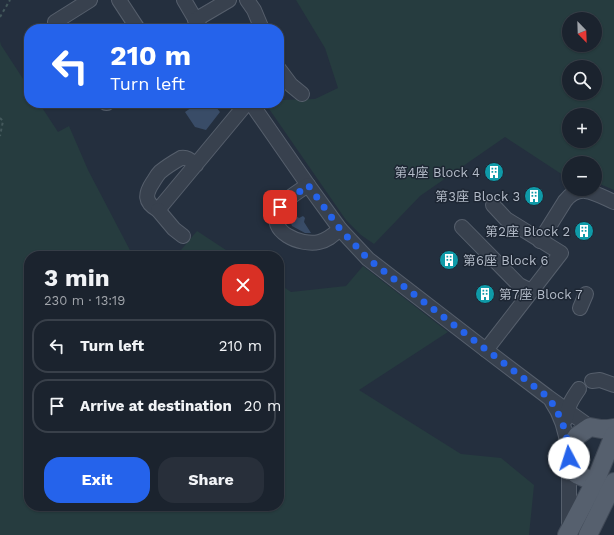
<!DOCTYPE html>
<html lang="en">
<head>
<meta charset="utf-8">
<style>
  :root { --surface:#1b232e; --page:#282f3a; --text:#f1f3f6; --muted:#a0a4aa; --line:#39404a; --accent:#2563eb }
  body { margin:0; font-family:"Work Sans","Noto Sans TC",sans-serif; background:var(--page); color:var(--text); height:100vh; display:flex; flex-direction:column; font-size:15px; white-space:nowrap }
  * { box-sizing:border-box; margin:0 }
  p { font-size:13px; color:var(--muted) }
  .icon { flex:none; width:22px; height:22px; fill:none; stroke:currentColor; stroke-width:2; stroke-linecap:round; stroke-linejoin:round }
  .map { position:relative; flex:1; overflow:hidden }
  .details { position:absolute; left:24px; top:251px; width:260px; height:260px; display:flex; flex-direction:column; background:var(--surface); border-radius:16px; box-shadow:0 1px 3px #0004,0 0 0 1px var(--line) }
  .details>* { flex:none }
  .top-card { position:absolute; left:24px; top:24px; width:260px; height:84px; border-radius:16px; box-shadow:0 1px 3px #0004,0 0 0 1px var(--line); background:#2563eb; color:#fff; overflow:hidden }
  .needle { width:26px; rotate:157deg }
  .fabs { position:absolute; left:562px; top:12px; display:grid; gap:8px }
  .fabs a { display:grid; place-items:center; width:40px; height:40px; border-radius:50%; background:var(--surface); box-shadow:0 1px 3px #0004,0 0 0 1px var(--line); font-size:20px }
  .pin { position:absolute; display:grid; place-items:center; width:34px; height:34px; color:#fff; margin:-17px; border-radius:8px; box-shadow:0 2px 6px #0006 }
  .me { position:absolute; width:44px; margin:-22px; rotate:355deg; stroke-linejoin:round; filter:drop-shadow(0 0 3px #0008) }
  .turn { display:flex; align-items:center; gap:14px; height:84px; padding:0 20px; font-size:18px }
  .turn .icon { width:52px; height:52px; stroke-width:2.5 }
  .turn b { display:block; font-size:28px; line-height:34px }
  .round { display:grid; place-items:center; flex:none; width:42px; height:42px; border-radius:16px; background:var(--page) }
  .overview { display:flex; align-items:center; justify-content:space-between; height:68px; padding:0 20px }
  h1 { font-size:24px; font-weight:700; line-height:30px }
  .primary-button { display:flex; gap:8px; margin-top:auto; padding:8px 20px }
  .primary-button a { flex:1; height:46px; border-radius:16px; background:var(--accent); color:#fff; font-size:16px; font-weight:700; line-height:46px; text-align:center }
  .primary-button a+a { background:var(--page); color:var(--text) }
  ul { padding:0; list-style:none }
  li { display:flex; align-items:center; gap:12px; height:54px; margin:0 8px 6px; padding:0 12px; border:2px solid var(--line); border-radius:16px }
  li div { flex:1 }
  li b { display:block; font-size:15px }
  li em { font-style:normal }
  .map>svg:first-child { display:block }
  .green { fill:#263c3f; fill-rule:evenodd }
  .water { fill:#394c67 }
  .lines { fill:none; stroke-linecap:round; stroke-linejoin:round }
  .minor-casing { stroke:#565f6c; stroke-width:16 }
  .major-casing { stroke:#414a57; stroke-width:20 }
  .path { stroke:#44595c; stroke-width:2; stroke-dasharray:3 3; stroke-linecap:butt }
  .minor { stroke:#38414e; stroke-width:14 }
  .major { stroke:#56606e; stroke-width:18 }
  .route { stroke:#2563eb; stroke-width:7; stroke-dasharray:0 12.6 }
  .labels { text-anchor:middle; stroke-width:3; stroke-linejoin:round; paint-order:stroke }
  .poi-label { font-size:13px; fill:#b4bcc9; stroke:#1d2633; text-anchor:end }
</style>
</head>
<body>
<div class="map">
<svg width="614" height="535" viewBox="0 0 614 535">
  <rect width="100%" height="100%" fill="#242f3e"/>
  <g class="green">
    <path d="M296,0H614V190L595,182V163H569V179L505,137L420,196L374,244L361,235L346,220L265,103H279V100L315,99L338,88L325,48ZM569,19H595V45H569ZM569,67H595V93H569ZM569,115H595V141H569Z"/>
    <polygon points="0,41 1,45 29,88 29,103 39,103 58,132 69,126 88,170 133,256 29,256 29,506 279,506 279,284 291,292 346,286 363,266 448,332 359,390 461,454 501,458 534,485 529,535 0,535"/>
    <polygon points="197,231 235,256 176,256"/>
  </g>
  <g class="water">
    <polygon points="198,103 222,103 216,107 220,112 206,130 195,127 185,112"/>
    <polygon points="296,216 299,218 303,216 305,218 304,222 311,233 305,233 292,226 291,223"/>
  </g>
  <g class="lines">
    <g class="minor-casing">
      <g id="minor">
        <polyline points="119,0 138,29"/>
        <polyline points="184,0 201,29"/>
        <polyline points="247,0 254,10 262,29"/>
        <polyline points="195,20 229,0"/>
        <polyline points="60,29 55,22 90,0"/>
        <polyline points="279,69 291,85 302,94"/>
        <polyline points="106,103 107,103"/>
        <polyline points="251,103 308,185 340,229 368,259 486,350 548,397 590,427"/>
        <path d="M196,165C191,161 188,157 181,158C174,162 166,167 160,172C157,175 155,179 153,182C145,194 144,202 158,210L247,103"/>
        <path d="M308,185C299,191 284,200 279,209C266,232 301,246 319,242C328,240 333,235 340,229"/>
        <polyline points="158,210 174,229 183,236"/>
        <polyline points="462,227 519,285 531,291"/>
        <path d="M540,241L565,201C580,182 596,194 614,202"/>
        <polyline points="580,308 586,294"/>
        <polyline points="486,350 561,253 506,219 493,205"/>
        <polyline points="592,381 600,380 614,385"/>
        <path d="M552,402C562,416 566,432 568,449"/>
        <path d="M566,419C567,407 572,399 579,389"/>
        <polyline points="569,469 569,530"/>
      </g>
    </g>
    <g class="major-casing">
      <g id="major">
        <polyline points="595,482 578,475 569,469 568,449 577,436 584,431 590,427 601,429 608,429 614,428"/>
        <polyline points="567,535 595,482 614,435"/>
        <polyline points="588,535 614,482"/>
      </g>
    </g>
    <g class="path">
      <polyline points="0,17 10,0"/>
      <polyline points="0,118 3,121 0,136"/>
    </g>
    <use href="#minor" class="minor"/>
    <use href="#major" class="major"/>
  </g>
  <g class="lines">
    <path class="route" d="M280,207L308,185L340,229L368,259L548,397C562,417 568,434 569,458"/>
  </g>
  <defs>
    <g id="building-disc" transform="scale(1)"><circle r="9.5" fill="#0f9aa8" stroke="#1d2633"/><path d="M-4-6H4V6H1V3H-1V6H-4ZM-2.5-4.3h1.7v1.8h-1.7ZM.8-4.3h1.7v1.8H.8ZM-2.5-1h1.7V.8h-1.7ZM.8-1h1.7V.8H.8Z" fill="#fff"/></g>
  </defs>
  <g fill-rule="evenodd">
    <use href="#building-disc" x="494" y="172"/>
    <use href="#building-disc" x="534" y="196"/>
    <use href="#building-disc" x="584" y="231"/>
    <use href="#building-disc" x="449" y="260"/>
    <use href="#building-disc" x="485" y="294"/>
  </g>
  <g class="labels">
    <g class="poi-label">
      <text x="480" y="177">第4座 Block 4</text>
      <text x="520" y="201">第3座 Block 3</text>
      <text x="570" y="236">第2座 Block 2</text>
      <text x="463" y="265" text-anchor="start">第6座 Block 6</text>
      <text x="499" y="299" text-anchor="start">第7座 Block 7</text>
    </g>
  </g>
</svg>
<div class="fabs">
<a><svg class="needle" viewBox="-14 -14 28 28"><path d="M0-13l5 13h-10z" fill="#e53935"/><path d="M0 13l5-13h-10z" fill="#a0a4aa"/></svg></a>
<a><svg class="icon" aria-label="search" viewBox="0 0 24 24"><circle cx="10" cy="10" r="6"/><path d="M15 15l6 6"/></svg></a>
<a>+</a>
<a>−</a>
</div>
<div class="pin" style="left:280px;top:207px;background:#d93025"><svg class="icon" aria-label="arrive" viewBox="0 0 24 24"><path d="M6 21V4h12l-3 4 3 4H6"/></svg></div>
<svg class="me" style="left:569px;top:458px" viewBox="-20 -20 40 40"><circle r="19" fill="#fff"/><path d="M0-13L10 11 0 6-10 11z" fill="#2563eb"/></svg>
<div class="top-card">
<div class="turn"><svg class="icon" aria-label="left" viewBox="0 0 24 24"><path d="M17 20v-9H6M10 6l-5 5 5 5"/></svg><div><b>210 m</b>Turn left</div></div>
</div>
<section class="details">
<div class="overview"><div><h1>3 min</h1><p>230 m · 13:19</p></div><a class="round" style="background:#d93025;color:#fff"><svg class="icon" aria-label="close" viewBox="0 0 24 24"><path d="M6 6l12 12M18 6L6 18"/></svg></a></div>
<ul>
<li><svg class="icon" aria-label="left" viewBox="0 0 24 24"><path d="M17 20v-9H6M10 6l-5 5 5 5"/></svg><div><b>Turn left</b></div><em>210 m</em></li>
<li><svg class="icon" aria-label="arrive" viewBox="0 0 24 24"><path d="M6 21V4h12l-3 4 3 4H6"/></svg><div><b>Arrive at destination</b></div><em>20 m</em></li>
</ul>
<div class="primary-button"><a>Exit</a><a>Share</a></div>
</section>
</div>
</body>
</html>
